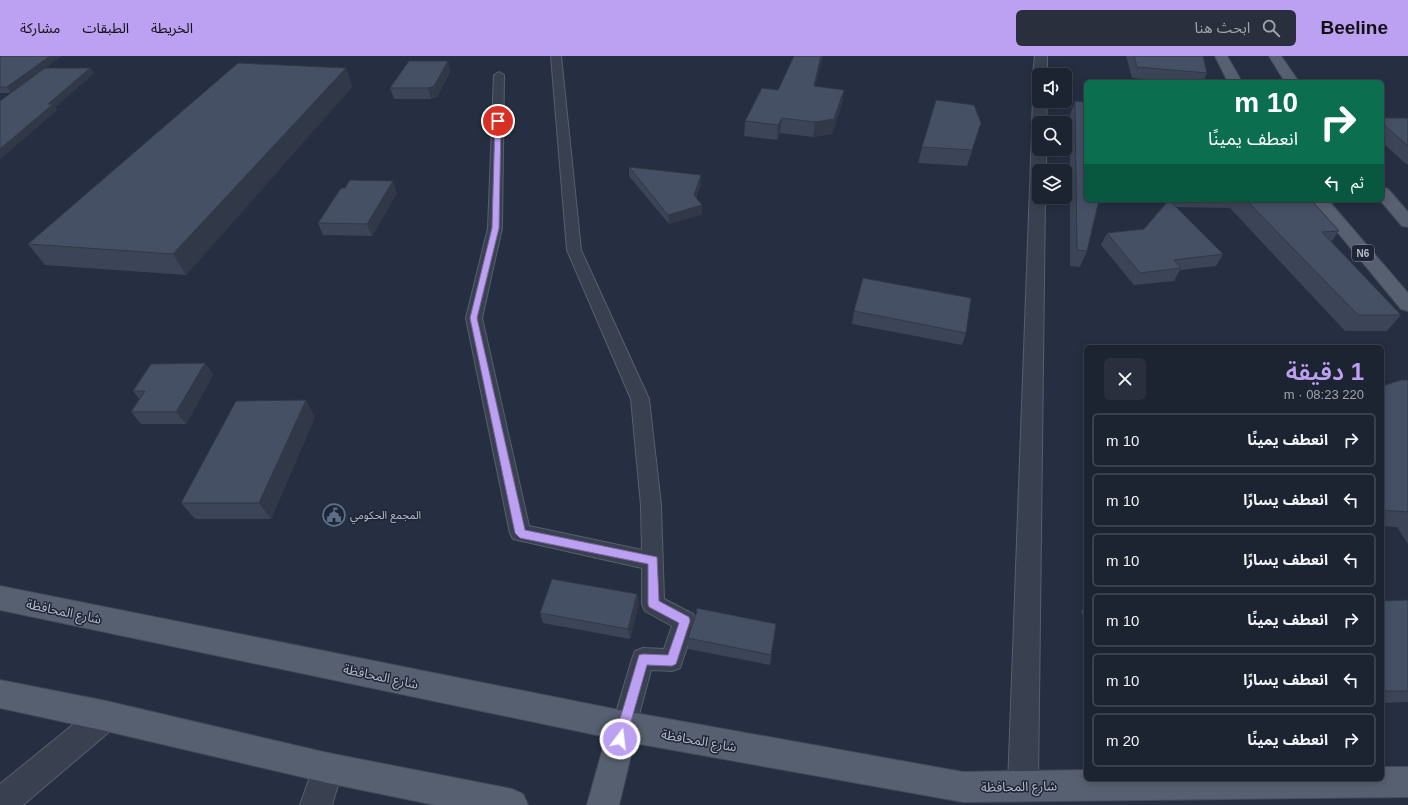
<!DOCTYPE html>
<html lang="ar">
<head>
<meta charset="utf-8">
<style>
  :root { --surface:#1c2331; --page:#292f3d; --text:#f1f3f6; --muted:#a0a4ab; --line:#3a404d; --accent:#bca0f2 }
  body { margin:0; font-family:Helvetica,"Noto Sans Arabic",sans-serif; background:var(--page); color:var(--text); direction:rtl; height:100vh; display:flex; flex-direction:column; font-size:15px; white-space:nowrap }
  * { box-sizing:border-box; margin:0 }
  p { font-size:13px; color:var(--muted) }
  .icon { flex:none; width:22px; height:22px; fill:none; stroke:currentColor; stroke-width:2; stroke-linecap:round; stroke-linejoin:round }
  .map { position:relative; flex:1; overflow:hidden; direction:ltr }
  .side { position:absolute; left:1084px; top:289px; width:300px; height:436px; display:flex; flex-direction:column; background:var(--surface); border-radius:6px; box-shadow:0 2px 10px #0003,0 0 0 1px var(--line); direction:rtl }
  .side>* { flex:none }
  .hud { position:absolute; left:1084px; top:24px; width:300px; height:122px; border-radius:6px; box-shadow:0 2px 10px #0003,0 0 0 1px var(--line); direction:rtl; background:#0b6e4f; color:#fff; overflow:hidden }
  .buttons { position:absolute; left:1032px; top:12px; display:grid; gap:8px }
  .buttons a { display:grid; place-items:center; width:40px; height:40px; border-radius:6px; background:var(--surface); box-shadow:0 2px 10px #0003,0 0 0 1px var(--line); font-size:20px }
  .pin { position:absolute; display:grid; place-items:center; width:34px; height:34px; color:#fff; margin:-17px; border:2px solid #fff; border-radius:50%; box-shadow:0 1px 4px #0007 }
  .me { position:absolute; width:44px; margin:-22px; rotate:15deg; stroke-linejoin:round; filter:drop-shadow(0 0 3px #0008) }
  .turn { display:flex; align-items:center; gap:14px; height:84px; padding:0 20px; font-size:18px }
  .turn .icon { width:52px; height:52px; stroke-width:2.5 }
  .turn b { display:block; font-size:28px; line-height:34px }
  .then { display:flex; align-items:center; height:38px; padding:0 20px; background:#0003; gap:8px; font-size:15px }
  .round { display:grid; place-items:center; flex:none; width:42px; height:42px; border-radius:6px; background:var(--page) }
  .head { display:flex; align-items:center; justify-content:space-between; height:68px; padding:0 20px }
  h1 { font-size:24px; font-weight:600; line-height:30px; color:var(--accent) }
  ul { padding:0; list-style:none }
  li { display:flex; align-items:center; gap:12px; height:54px; margin:0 8px 6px; padding:0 12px; border:2px solid var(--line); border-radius:6px }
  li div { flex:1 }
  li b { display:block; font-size:15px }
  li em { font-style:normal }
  header { display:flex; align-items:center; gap:24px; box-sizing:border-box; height:56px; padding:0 20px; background:var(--accent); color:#111 }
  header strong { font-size:19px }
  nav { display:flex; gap:22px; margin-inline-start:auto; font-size:14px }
  .search { width:280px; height:36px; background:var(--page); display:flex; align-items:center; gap:10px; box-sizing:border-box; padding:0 14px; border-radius:6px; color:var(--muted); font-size:15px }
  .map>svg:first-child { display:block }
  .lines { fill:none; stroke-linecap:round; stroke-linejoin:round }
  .service-casing { stroke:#575f6e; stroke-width:2 }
  .minor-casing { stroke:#575f6e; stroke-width:2 }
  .primary-casing { stroke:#434a5a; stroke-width:2 }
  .service { fill:#394150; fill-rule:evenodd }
  .minor { fill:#394150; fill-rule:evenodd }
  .primary { fill:#576070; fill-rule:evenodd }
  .wall { fill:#3c4557 }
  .shaded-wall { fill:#313847 }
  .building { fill:#465065; stroke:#313847 }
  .route { fill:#bca0f2; stroke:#7a689d }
  .labels { text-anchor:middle; stroke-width:3; stroke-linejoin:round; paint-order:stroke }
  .shield { fill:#1e2636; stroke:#888f9e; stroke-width:1 }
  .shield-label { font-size:10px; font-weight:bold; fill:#b6bccb }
  .poi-label { font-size:11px; fill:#b6bccb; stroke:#1e2636; text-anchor:start }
  .near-street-label { font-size:13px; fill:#b6bccb; stroke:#1e2636 }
</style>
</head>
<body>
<header>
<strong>Beeline</strong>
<div class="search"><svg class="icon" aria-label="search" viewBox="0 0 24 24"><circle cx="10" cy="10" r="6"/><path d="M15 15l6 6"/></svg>ابحث هنا</div>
<nav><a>الخريطة</a><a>الطبقات</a><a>مشاركة</a></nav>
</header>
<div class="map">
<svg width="1408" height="749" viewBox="0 0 1408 749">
  <rect width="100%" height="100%" fill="#252f41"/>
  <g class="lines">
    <g class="service-casing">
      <polygon id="service" points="551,0 561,0 581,194 649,343 661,449 664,543 693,558 696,565 680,612 672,615 651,614 636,670 633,679 624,682 615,679 612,670 632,603 635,595 643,592 664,593 672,570 645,555 642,548 642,512 513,483 510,477 466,262 488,172 494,19 499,16 504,19 502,172 482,262 529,470 642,494 641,449 631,343 567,194"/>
    </g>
    <g class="minor-casing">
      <g id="minor">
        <polygon points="1035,0 1047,0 1047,19 1039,19 1039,23 1033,19"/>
        <polygon points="1039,41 1039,45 1047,45 1046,67 1039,67 1039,71 1034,70 1032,67 1033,45"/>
        <polygon points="1039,72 1039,93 1046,93 1046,115 1039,115 1039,141 1045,141 1038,730 1034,741 1023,745 1012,741 1008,730 1032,76 1034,73"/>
        <polygon points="106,645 116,650 121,660 116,670 23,749 0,749 0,728 96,650"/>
        <polygon points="328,697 339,701 343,712 332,749 300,749 317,701"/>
      </g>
    </g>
    <g class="primary-casing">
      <g id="primary">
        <polygon points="1215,0 1227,0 1242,26 1228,26"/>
        <polygon points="1269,0 1281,0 1299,26 1285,26"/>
        <polygon points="1382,131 1388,133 1408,156 1408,171 1402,170 1380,144 1382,144"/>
        <polygon points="1311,144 1328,144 1408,237 1408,255 1401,253"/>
        <polygon points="0,530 624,655 963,716 1086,714 1086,723 1382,723 1382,711 1408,711 1408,741 963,746 634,687 619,749 587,749 606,681 0,554"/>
        <polygon points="0,624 106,645 328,697 512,733 523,738 528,749 435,749 328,727 106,675 0,652"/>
      </g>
    </g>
    <use href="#service" class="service"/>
    <use href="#minor" class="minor"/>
    <use href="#primary" class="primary"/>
  </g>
  <g class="wall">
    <polygon points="0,0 61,0 45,12 90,12 94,17 55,51 57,54 0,103 0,45 11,37 0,37"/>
    <polygon points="1126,0 1203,0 1207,17 1203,26 1177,26 1132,22"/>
    <polygon points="448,5 450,16 437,41 431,43 394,43 390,32"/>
    <polygon points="346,12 352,31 186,219 45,209 28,188"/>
    <polygon points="816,30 844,34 842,48 832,78 813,81 780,77 777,84 744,80 745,65 778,34"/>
    <polygon points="1075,45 1087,195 1080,211 1070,210 1070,59"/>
    <polygon points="1382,62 1408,62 1408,108 1406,108 1382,86"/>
    <polygon points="981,67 976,83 967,110 918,107 922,91"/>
    <polygon points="629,111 701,128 696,142 702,149 702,158 669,168 629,120"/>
    <polygon points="397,137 372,180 323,179 318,167"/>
    <polygon points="1163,144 1311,144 1339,175 1331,186 1401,259 1387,275 1345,275 1230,152 1176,151 1223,198 1216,210 1180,214 1174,225 1134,229 1101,189 1107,177 1144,173 1166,148"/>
    <polygon points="854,255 966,277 962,289 852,268"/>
    <polygon points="205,307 213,319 186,368 141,368 131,356 139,343 133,335"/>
    <polygon points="1408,324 1408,488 1397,471 1382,470 1382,330"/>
    <polygon points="315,361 271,463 195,463 181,447"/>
    <polygon points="637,538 639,548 630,583 543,567 540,557"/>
    <polygon points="1408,544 1408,646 1382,647 1382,545"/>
    <polygon points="1086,549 1086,571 1081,555"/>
    <polygon points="696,552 776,568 770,609 688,593 688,582 697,557"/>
  </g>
  <g class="shaded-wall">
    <polygon points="50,0 61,0 11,37 7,31"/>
    <polygon points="821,0 823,0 812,44 814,30"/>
    <polygon points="448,5 450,16 437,41 431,43 428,32"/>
    <polygon points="90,12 94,17 55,51 57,54 0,103 0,93 48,48"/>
    <polygon points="346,12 352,31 186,219 173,198"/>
    <polygon points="844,34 842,48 832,78 813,81 815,66"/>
    <polygon points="782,62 780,77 777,84 778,69"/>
    <polygon points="701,119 701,128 694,149 694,139"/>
    <polygon points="393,125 397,137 372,180 367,168"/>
    <polygon points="702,149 702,158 669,168 668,159"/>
    <polygon points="205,307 213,319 186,368 176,356"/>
    <polygon points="306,344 315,361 271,463 259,447"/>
    <polygon points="637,538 639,548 630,583 628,573"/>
  </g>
  <g class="building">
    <polygon points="0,0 50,0 7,31 0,31"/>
    <polygon points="794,0 821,0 814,30 844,34 834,63 815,66 782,62 778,69 745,65 762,32 778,34"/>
    <polygon points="1134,0 1203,0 1207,17 1137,11"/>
    <polygon points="409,5 448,5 434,30 428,32 390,32"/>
    <polygon points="238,7 346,12 173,198 28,188"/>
    <polygon points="45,12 90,12 48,48 53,48 0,93 0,45"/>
    <polygon points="936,44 974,49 981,67 972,94 922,91"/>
    <polygon points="1075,45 1086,46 1086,144 1099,144 1087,195 1077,194"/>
    <polygon points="1382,62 1408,62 1408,90 1382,67"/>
    <polygon points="629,111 701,119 694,139 702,149 668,159"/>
    <polygon points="350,124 393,125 367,168 318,167 341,132 345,132"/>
    <polygon points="1169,144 1223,198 1174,204 1181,212 1140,217 1107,177 1144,173"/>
    <polygon points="1246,144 1311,144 1339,175 1322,176 1401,259 1358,259"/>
    <polygon points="863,222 971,242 966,277 854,255"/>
    <polygon points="205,307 176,356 131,356 145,335 133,335 151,308"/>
    <polygon points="1401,324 1408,324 1408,456 1382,454 1382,405 1384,404 1382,403 1382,330"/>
    <polygon points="306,344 259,447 181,447 236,345"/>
    <polygon points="552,523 637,538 628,573 540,557"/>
    <polygon points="1408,544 1408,635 1382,635 1382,545"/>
    <polygon points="696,552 776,568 771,599 688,582 697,555"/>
  </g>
  <polygon class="route" points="498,63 501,65 499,172 477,262 525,474 657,501 659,545 689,561 690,565 676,608 672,610 647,609 626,683 625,688 620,690 616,688 614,683 639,599 643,598 668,599 679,567 649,551 648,548 648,508 520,482 515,477 470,262 492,172 495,65"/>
  <defs>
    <g id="civic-ring" transform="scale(1.15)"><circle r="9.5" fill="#1e2636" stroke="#5c6f8a" stroke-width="1.5"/><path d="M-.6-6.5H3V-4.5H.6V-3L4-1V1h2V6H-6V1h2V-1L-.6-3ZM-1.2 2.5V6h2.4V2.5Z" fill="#5c6f8a"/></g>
  </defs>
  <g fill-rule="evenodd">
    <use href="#civic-ring" x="334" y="459"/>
  </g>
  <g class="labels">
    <rect class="shield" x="1352" y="189" width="22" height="16" rx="3"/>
    <g class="shield-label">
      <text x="1363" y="201">N6</text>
    </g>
    <g class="poi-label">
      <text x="350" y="463">المجمع الحكومي</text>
    </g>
    <g class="near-street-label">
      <text transform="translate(64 555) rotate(12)" y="5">شارع المحافظة</text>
      <text transform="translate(381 620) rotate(12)" y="5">شارع المحافظة</text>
      <text transform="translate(699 684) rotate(10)" y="5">شارع المحافظة</text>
      <text transform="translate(1019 730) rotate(-1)" y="5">شارع المحافظة</text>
    </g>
  </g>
</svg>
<div class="buttons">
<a><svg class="icon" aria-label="sound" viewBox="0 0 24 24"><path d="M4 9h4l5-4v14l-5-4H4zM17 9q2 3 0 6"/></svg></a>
<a><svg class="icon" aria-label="search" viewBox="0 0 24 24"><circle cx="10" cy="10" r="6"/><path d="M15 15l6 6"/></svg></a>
<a><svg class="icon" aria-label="layers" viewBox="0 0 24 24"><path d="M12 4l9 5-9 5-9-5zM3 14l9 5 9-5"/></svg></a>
</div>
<div class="pin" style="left:498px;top:65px;background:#d93025"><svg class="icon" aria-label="arrive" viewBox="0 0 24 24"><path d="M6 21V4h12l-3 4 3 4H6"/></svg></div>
<svg class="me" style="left:620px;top:683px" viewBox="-20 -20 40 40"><circle r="17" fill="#bca0f2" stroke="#fff" stroke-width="3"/><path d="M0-11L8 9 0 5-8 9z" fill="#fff"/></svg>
<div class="hud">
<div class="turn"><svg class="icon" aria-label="right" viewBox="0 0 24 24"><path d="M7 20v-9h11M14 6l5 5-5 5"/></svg><div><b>10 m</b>انعطف يمينًا</div></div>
<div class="then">ثم<svg class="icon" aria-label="left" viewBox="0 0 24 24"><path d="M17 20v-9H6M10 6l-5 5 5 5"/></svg></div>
</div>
<section class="side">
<div class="head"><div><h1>1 دقيقة</h1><p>220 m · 08:23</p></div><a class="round"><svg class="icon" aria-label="close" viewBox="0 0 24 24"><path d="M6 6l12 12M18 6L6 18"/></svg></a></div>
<ul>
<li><svg class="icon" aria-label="right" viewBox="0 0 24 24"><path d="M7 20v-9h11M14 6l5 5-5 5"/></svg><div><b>انعطف يمينًا</b></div><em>10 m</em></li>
<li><svg class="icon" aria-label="left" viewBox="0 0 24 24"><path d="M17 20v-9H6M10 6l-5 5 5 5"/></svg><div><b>انعطف يسارًا</b></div><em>10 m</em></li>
<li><svg class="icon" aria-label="left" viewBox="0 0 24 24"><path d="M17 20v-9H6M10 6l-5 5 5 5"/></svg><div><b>انعطف يسارًا</b></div><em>10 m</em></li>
<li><svg class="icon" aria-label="right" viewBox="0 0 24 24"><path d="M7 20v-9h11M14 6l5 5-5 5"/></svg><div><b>انعطف يمينًا</b></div><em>10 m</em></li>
<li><svg class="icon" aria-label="left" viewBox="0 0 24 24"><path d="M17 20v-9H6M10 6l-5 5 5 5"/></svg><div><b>انعطف يسارًا</b></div><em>10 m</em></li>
<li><svg class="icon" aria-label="right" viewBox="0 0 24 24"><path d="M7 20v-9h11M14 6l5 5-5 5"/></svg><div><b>انعطف يمينًا</b></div><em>20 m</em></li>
</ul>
</section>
</div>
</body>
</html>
